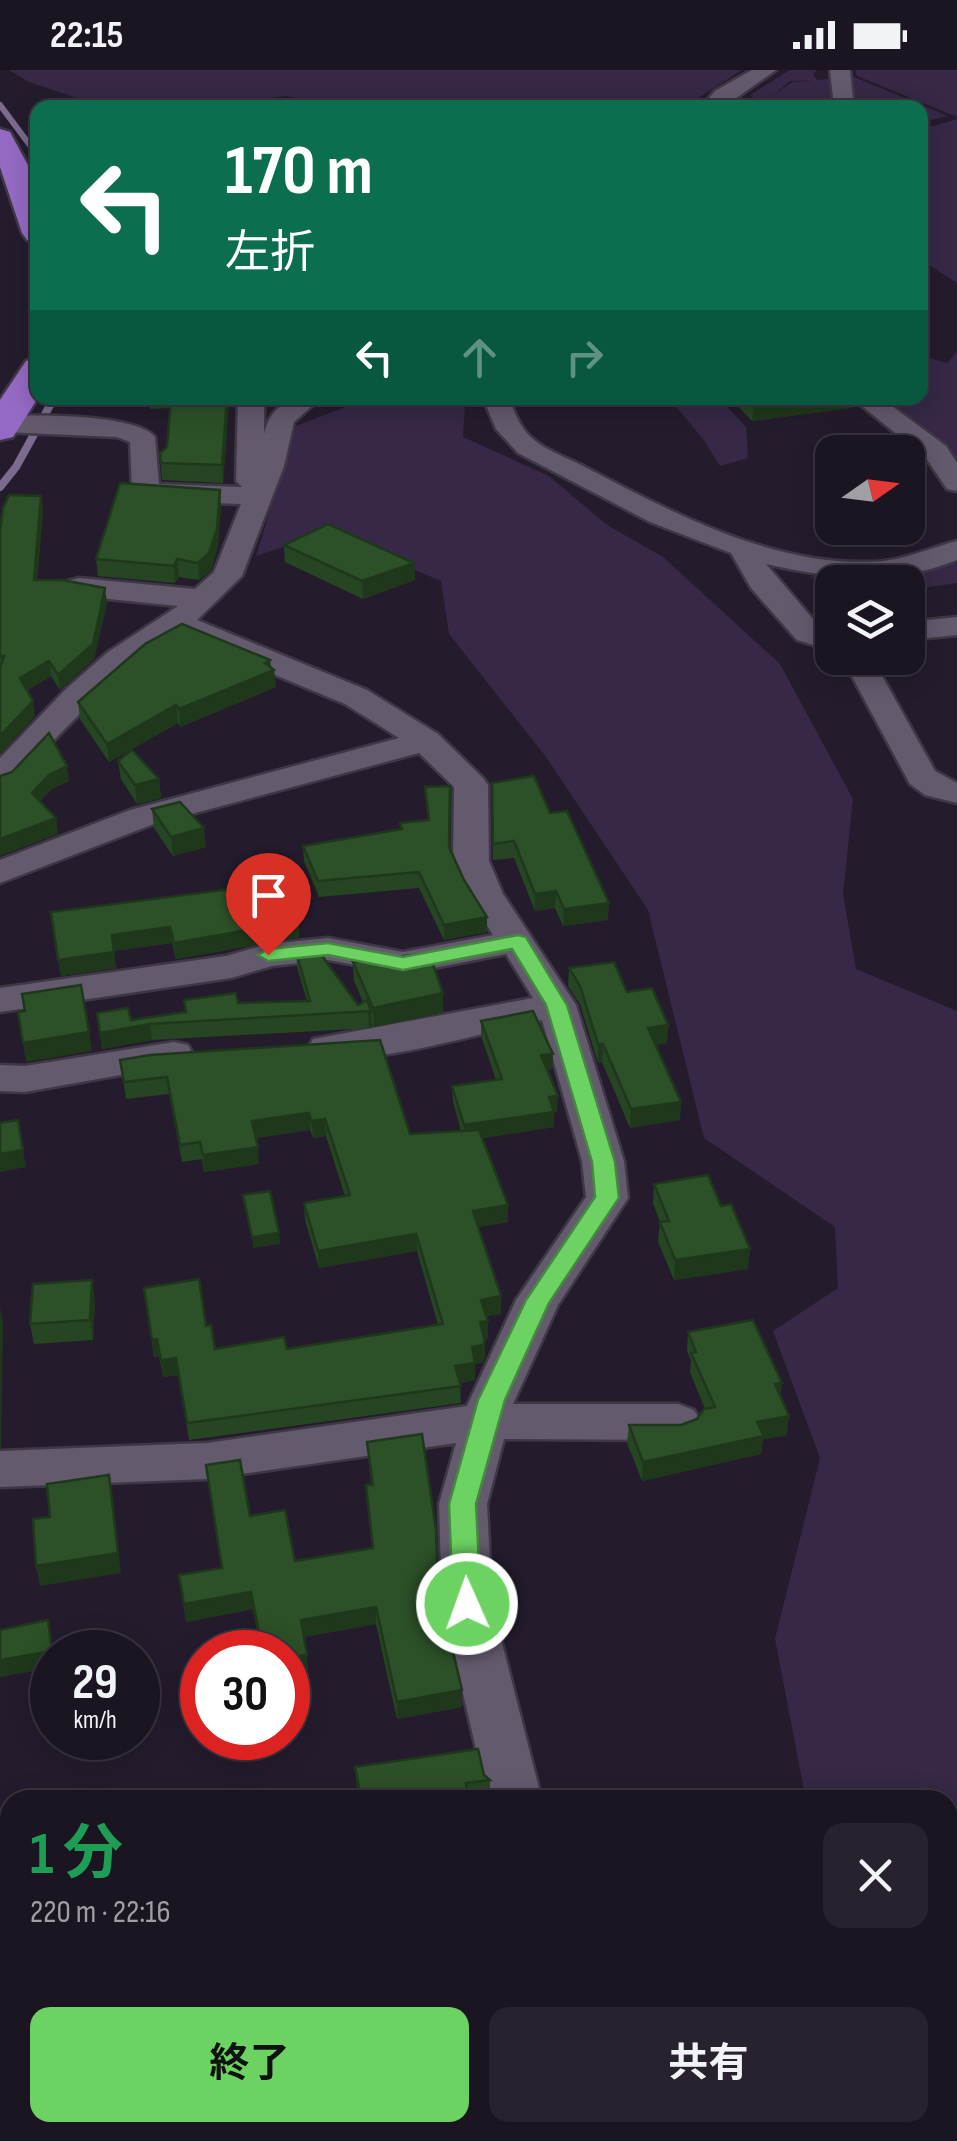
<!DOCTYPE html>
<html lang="ja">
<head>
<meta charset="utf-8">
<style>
  :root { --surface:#1b1522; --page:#28222f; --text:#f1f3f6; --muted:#a09fa5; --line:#393440; --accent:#6cd362 }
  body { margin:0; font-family:"Sofia Sans Condensed","Noto Sans JP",sans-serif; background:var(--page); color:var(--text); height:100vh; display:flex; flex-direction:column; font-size:38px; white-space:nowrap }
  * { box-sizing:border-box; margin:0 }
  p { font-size:32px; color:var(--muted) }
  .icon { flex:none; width:55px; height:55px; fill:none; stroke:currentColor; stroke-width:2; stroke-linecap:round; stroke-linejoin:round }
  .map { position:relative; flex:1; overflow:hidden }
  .drawer { position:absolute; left:0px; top:1720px; width:958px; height:352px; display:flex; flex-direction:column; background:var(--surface); border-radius:30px 30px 0 0; box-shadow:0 5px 25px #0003,0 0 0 2px var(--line) }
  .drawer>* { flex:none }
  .guide { position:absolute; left:30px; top:30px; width:898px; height:305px; border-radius:20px; box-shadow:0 5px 25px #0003,0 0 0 2px var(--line); background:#0b6e4f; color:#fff; overflow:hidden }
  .needle { width:65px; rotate:76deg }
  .controls { position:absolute; left:815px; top:365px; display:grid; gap:20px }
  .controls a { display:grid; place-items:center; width:110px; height:110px; border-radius:20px; background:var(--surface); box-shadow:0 5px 25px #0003,0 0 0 2px var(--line); font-size:50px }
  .speed { position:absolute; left:30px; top:1560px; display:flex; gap:20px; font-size:50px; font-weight:700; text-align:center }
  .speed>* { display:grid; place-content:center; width:130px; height:130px; border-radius:50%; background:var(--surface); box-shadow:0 5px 25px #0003,0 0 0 2px var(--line); line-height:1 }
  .speed small { font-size:25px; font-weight:400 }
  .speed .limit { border:15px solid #d22; background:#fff; color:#111 }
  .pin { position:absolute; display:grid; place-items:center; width:85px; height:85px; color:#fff; margin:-102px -42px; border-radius:50% 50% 50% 0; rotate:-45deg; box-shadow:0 0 10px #0007 }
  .pin .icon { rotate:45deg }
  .me { position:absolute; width:110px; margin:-55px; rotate:358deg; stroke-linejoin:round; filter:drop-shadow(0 0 8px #0008) }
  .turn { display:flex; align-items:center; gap:35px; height:210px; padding:0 30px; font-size:45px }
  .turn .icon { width:130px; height:130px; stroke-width:2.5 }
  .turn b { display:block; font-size:70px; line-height:85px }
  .lanes { display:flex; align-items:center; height:95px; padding:0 30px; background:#0003; justify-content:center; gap:50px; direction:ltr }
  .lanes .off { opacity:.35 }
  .round { display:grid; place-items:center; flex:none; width:105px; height:105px; border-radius:20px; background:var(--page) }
  .head { display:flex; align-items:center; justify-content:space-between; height:170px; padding:0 30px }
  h1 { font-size:60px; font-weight:700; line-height:75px; color:#1e9e55 }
  .primary-button { display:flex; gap:20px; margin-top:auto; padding:20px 30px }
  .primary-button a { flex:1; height:115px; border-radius:20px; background:var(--accent); color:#111; font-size:40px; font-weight:700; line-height:115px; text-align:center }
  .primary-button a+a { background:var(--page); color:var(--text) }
  .status { display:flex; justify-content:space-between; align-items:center; height:70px; padding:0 50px; background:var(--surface); direction:ltr }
  .status svg { height:28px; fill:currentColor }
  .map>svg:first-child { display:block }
  .green { fill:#362846 }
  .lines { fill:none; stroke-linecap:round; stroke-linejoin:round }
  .stream-far1 { stroke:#7b6b8e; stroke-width:6 }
  .stream { stroke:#7b6b8e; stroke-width:8 }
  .minor-casing { stroke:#3e3846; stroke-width:5 }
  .highway-casing { stroke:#3e3846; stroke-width:5 }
  .minor { fill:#635a6e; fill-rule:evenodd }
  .highway { fill:#956ac4; fill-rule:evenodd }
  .wall { fill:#264522 }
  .shaded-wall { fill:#1f381c }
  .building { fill:#2c5028; stroke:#1f381c; stroke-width:2.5 }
  .route { fill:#6cd362; stroke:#468940; stroke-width:2.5 }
</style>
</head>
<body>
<div class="status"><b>22:15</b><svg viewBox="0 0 49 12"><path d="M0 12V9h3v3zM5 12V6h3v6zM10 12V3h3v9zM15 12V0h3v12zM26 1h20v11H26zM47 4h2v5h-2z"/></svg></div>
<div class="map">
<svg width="957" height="2071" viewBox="0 0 957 2071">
  <rect width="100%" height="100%" fill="#241c2d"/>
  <g class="green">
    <polygon points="9,0 742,0 698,28 696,38 345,38 287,26 241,31 220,37 104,37 29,12"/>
    <polygon points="790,0 817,0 813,4 817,10 790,11 773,26 792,12 854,7 948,46 920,53 920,38 766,37 769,30 759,32 750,25"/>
    <polygon points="855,0 957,0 957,47 857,6"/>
    <polygon points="957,49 957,213 920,189 920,55 934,56"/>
    <polygon points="957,282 957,389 944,372 883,328 920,328 920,285 947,293"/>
    <polygon points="369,328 523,328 465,335 463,367 549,406 607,455 663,487 780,594 853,729 843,824 856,899 957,941 957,2071 948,2071 941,2063 948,2062 948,1730 806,1730 775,1569 820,1388 773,1261 838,1218 835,1157 704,1068 648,840 546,687 449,564 441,511 342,469 316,466 256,486 296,356"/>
    <polygon points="669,328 719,328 746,357 748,388 720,396 704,370"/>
    <polygon points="957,493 957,513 908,520 908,512 832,512 832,521 809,506 898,509"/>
  </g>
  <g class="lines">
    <polyline class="stream-far1" points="0,35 38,86"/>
    <polyline class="stream" points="0,417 16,397 54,328"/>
    <g class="minor-casing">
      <g id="minor">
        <polygon points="752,0 776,0 722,38 700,38 715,21"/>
        <polygon points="830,0 850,0 854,38 834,37"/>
        <path d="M238,328H264V364C271,334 292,326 321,328L294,352L284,396L242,506L197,550L367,620L438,664L483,708L488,715L489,791L503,824L576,935L624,1091L628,1128L558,1235L513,1334H678L694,1340L701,1352L694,1364L678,1370L504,1369L487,1434L492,1534L542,1730H488L442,1534L439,1434L456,1373L207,1409L0,1417V1381L207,1373L467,1336L516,1230L586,1127L582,1091L542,950C490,961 359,999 313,987L308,978L313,969L533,928L506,884L403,904L328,890L272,896L231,908L0,942V918L226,886L268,874L328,868L403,882L493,865L467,824L453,791L454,717L419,683L154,754L0,813V790L130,740L399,668L345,634L179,565C111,607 66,657 12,715L0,718V688L66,619L108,582L178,536L79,526L68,523L64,517L68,511L79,508L195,519L214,502L241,434L156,431L136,424L132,418L130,372L117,367L4,362L0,361V347C30,344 137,344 155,367L159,414L242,417L236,411Z"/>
        <path d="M483,328H509C513,339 518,352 526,362C540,379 566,387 585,397C671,442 768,494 868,492C900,492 926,479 957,471V490C892,516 833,509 766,494L819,556L832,562V581L797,570L751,518L731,483L650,452L518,383L496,359Z"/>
        <polygon points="852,328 881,328 946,376 957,393 957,421 947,419 926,388"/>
        <polygon points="957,547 957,565 908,570 908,552"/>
        <polygon points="842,588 872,588 935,701 957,713 957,733 925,725 910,714"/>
        <polygon points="174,972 188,975 193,984 188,993 25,1022 0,1021 0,995 25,996"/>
        <polygon points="10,1809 10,1859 0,1861 0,1811"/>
        <polygon points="518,2062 578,2062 579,2071 519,2071"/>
      </g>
    </g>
    <g class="highway-casing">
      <g id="highway">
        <polygon points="0,59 10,62 38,114 38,172 27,170 22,163 0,97"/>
        <polygon points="38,288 38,328 13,367 0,370 0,330 26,291"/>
      </g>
    </g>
    <use href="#minor" class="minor"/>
    <use href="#highway" class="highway"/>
  </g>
  <g class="wall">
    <polygon points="149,328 236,328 234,332 229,332 223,413 162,410 160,383 167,377 170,338 150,339"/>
    <polygon points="730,328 852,328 851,338 752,351"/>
    <polygon points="41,426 43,440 37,510 107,533 94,589 60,620 51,606 27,620 35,646 0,684 0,460"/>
    <polygon points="221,437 218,476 211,500 199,510 179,507 175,513 98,506 96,489"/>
    <polygon points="284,475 414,493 415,510 363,529 285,492"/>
    <polygon points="270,590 271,597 274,600 276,617 180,657 178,653 109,692 80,649 78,632"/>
    <polygon points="118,691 159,709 161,728 137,734 121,709"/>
    <polygon points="492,713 550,743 608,850 563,856 555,838 535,841 514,788 493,790"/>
    <polygon points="425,717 450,778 487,862 444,870 419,818 319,827 304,791 303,776 401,760 400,753 428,750"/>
    <polygon points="152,739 206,777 173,786 154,758"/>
    <polygon points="283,838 298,851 299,867 176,889 172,873 114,881 116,898 61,906 51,842 284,848"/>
    <polygon points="296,881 358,935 363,932 354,911 353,892 443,923 443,943 374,957 371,952 372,958 152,970 102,979 97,943 131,950 238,933 307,931 297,897"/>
    <polygon points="569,898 627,922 668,955 667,973 656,975 680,1050 630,1058 602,992 598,993 580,934 568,916"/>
    <polygon points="481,951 552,999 547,1000 557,1042 554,1042 554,1057 482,1068 508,1135 508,1152 478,1157 501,1226 501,1244 486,1246 488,1268 485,1269 485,1287 483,1292 475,1294 475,1310 460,1313 461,1333 189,1370 179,1305 163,1307 159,1286 154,1287 144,1218 206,1256 215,1279 287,1279 438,1255 417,1181 319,1198 305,1150 304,1133 345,1126 326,1066 313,1068 310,1060 256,1068 259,1094 204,1102 202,1089 182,1092 169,1024 126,1029 120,990 410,1064 461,1061 453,1032 452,1016 496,1010 481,966"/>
    <polygon points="654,1114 721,1136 748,1199 674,1210 658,1172 660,1152 653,1133"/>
    <polygon points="95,1231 93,1270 34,1274 30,1254"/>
    <polygon points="688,1262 782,1313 780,1326 787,1365 763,1369 761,1384 642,1411 627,1373 629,1355 681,1355 697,1349 705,1339 690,1302 691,1290 687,1281"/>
    <polygon points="367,1372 438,1518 462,1637 397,1649 376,1554 304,1567 308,1602 288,1606 288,1582 261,1582 253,1539 186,1552 179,1505 222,1498 206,1395 250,1446 295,1491 372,1478 366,1415 371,1415"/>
    <polygon points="355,1697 484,1705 490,1710 490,1730 358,1730"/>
    <polygon points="10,1837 10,2024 0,2026 0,1844 8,1842"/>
    <polygon points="787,2062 841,2062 844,2071 790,2071"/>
  </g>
  <g class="shaded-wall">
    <polygon points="227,328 229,328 229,332 223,413 222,395"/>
    <polygon points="793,328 852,328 851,338 752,351 754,333"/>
    <polygon points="220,420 221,437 218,476 211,500 199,510 198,493"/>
    <polygon points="41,426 43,440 36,524 34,510"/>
    <polygon points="177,489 179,507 175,513 174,496"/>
    <polygon points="414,493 415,510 363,529 362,511"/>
    <polygon points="105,518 107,533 94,589 60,620 58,605"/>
    <polygon points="270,590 271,601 274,600 276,617 180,657 179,639"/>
    <polygon points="49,591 51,606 23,623 20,608"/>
    <polygon points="33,631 35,646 0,684 0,666"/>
    <polygon points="176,635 178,653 109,692 107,674"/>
    <polygon points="67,696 69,711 51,720 34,738 32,723 49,705"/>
    <polygon points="159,709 161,728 137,734 135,715"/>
    <polygon points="56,748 58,764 0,786 0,769"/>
    <polygon points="204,758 206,777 173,786 171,767"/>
    <polygon points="556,821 555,838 535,841 535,824"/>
    <polygon points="609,833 608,850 563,856 564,839"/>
    <polygon points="487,847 487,862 444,870 444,855"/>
    <polygon points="298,851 299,867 176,889 174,873"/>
    <polygon points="170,857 172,873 114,881 112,865"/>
    <polygon points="114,882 116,898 61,906 58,890"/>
    <polygon points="443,923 443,943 374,957 373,938"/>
    <polygon points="371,941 372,958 369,958 368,942"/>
    <polygon points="150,954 152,970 102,979 100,963"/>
    <polygon points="668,955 667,973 647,976 648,958"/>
    <polygon points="89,962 92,981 26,992 23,973"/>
    <polygon points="598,974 603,974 602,992 598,993"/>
    <polygon points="553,984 552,999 541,1001 541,985"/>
    <polygon points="558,1026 557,1042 554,1042 554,1057 464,1071 464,1055 549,1027"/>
    <polygon points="681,1032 680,1050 630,1058 631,1039"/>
    <polygon points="309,1043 310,1060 253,1068 252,1051"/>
    <polygon points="325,1049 326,1066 313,1068 311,1051"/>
    <polygon points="258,1077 259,1094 204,1102 203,1085"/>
    <polygon points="23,1080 26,1097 0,1102 0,1084"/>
    <polygon points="508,1135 508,1152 473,1158 473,1141"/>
    <polygon points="279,1163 280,1174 253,1178 252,1167"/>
    <polygon points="416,1164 417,1181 319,1198 318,1181"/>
    <polygon points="750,1179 748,1199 674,1210 675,1190"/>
    <polygon points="92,1210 95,1231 93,1270 90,1250"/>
    <polygon points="501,1226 501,1244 481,1247 481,1230"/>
    <polygon points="0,1238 3,1253 1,1377 0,1379"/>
    <polygon points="488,1251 488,1268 480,1270 480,1252"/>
    <polygon points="157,1269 159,1286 154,1287 152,1270"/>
    <polygon points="485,1270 485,1287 483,1292 475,1294 475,1310 456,1313 455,1296 472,1277"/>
    <polygon points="176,1288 179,1305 163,1307 161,1290"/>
    <polygon points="782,1313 780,1332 775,1314"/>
    <polygon points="789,1346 787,1365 763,1369 761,1384 642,1411 643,1392 757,1352"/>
    <polygon points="109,1405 121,1503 40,1516 36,1496"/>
    <polygon points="251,1522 253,1539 186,1552 184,1534"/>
    <polygon points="376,1537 376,1554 302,1567 301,1550"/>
    <polygon points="48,1550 53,1582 52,1598 0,1607 0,1590"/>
    <polygon points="307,1585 308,1602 288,1606 288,1588"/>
    <polygon points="462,1620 462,1637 397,1649 397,1632"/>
  </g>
  <g class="building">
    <polygon points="309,34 317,38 295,38"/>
    <polygon points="171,328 227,328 222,395 161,393 160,383 167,377"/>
    <polygon points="749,328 793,328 754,333"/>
    <polygon points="120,413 220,420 217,459 209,483 198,493 177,489 174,496 96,489"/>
    <polygon points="9,425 41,426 34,510 62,510 105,518 93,574 58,605 49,591 20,608 33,631 0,666 0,598 4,586 0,586 0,460 3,438"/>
    <polygon points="328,454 414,493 362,511 284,475"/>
    <polygon points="182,554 270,590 265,593 274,600 179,639 176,635 107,674 78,632 145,574"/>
    <polygon points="49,663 67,696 49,705 32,723 56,748 0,769 0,706 12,702"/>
    <polygon points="132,680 159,709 135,715 118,691"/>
    <polygon points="534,706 550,743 567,741 609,833 564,839 556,821 535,824 514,771 493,774 492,713"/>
    <polygon points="450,716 449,777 464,810 487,847 444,855 419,802 318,811 303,776 402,759 400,753 429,750 425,717"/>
    <polygon points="180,732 204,758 171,767 152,739"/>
    <polygon points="255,816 287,851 283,838 287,836 298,851 174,873 170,857 112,865 114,882 58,890 51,842"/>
    <polygon points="317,879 358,935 367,930 371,941 150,954 100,963 97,943 128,938 131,950 186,942 184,930 236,923 238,933 310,931 296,881"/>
    <polygon points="429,883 443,923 373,938 353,892"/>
    <polygon points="614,892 627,922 652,918 668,955 648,958 681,1032 631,1039 603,974 598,974 580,916 569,898"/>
    <polygon points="81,915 89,962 23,973 18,942 25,941 22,924"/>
    <polygon points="533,941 553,984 541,985 558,1026 549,1027 554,1042 464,1055 452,1016 502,1009 481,951"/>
    <polygon points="380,970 410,1064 479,1060 508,1135 473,1141 501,1226 481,1230 488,1251 480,1252 485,1270 483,1275 472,1277 475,1293 455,1296 461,1316 187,1353 176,1288 161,1290 157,1269 152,1270 144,1218 199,1209 206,1256 211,1255 215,1279 284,1267 287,1279 443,1254 416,1164 318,1181 304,1133 350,1125 325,1049 311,1051 309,1043 252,1051 258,1077 203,1085 200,1072 180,1075 167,1007 124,1012 120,990 150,985"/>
    <polygon points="18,1050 23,1080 0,1084 0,1053"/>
    <polygon points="708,1105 721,1136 731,1134 750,1179 675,1190 660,1152 669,1151 654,1114"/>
    <polygon points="270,1121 279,1163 252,1167 243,1125"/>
    <polygon points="92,1210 90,1250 30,1254 33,1214"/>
    <polygon points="753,1250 782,1313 775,1314 789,1346 757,1352 764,1366 643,1392 629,1355 681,1355 697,1349 704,1339 715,1337 691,1283 696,1282 688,1262"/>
    <polygon points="422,1364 436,1460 438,1518 462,1620 397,1632 376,1537 301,1550 307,1585 288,1588 288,1582 263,1582 251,1522 184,1534 179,1505 222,1498 206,1395 240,1390 250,1446 285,1440 295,1491 373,1478 366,1415 373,1415 367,1372"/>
    <polygon points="109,1405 118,1483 36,1496 33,1449 50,1447 47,1414"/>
    <polygon points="48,1550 52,1581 0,1590 0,1560"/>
    <polygon points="478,1679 484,1705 490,1710 466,1713 468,1730 383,1730 383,1725 361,1728 355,1697"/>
    <polygon points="9,1837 10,2004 0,2006 0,1844 8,1842"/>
    <polygon points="405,2062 511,2062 511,2071 517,2069 518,2071 407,2071"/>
    <polygon points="796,2062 841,2062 844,2071 799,2071"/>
  </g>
  <polygon class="route" points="518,865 526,867 567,935 615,1092 619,1128 549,1233 505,1330 476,1434 481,1534 477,1542 467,1545 457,1542 453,1534 449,1434 478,1330 526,1230 595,1127 592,1092 546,935 512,879 403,900 328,885 268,891 258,885 268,879 328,873 403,887"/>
</svg>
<div class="controls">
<a><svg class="needle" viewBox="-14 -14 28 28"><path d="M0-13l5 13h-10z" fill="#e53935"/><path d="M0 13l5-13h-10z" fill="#a09fa5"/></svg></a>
<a><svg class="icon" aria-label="layers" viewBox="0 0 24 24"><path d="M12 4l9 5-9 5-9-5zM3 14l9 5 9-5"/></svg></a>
</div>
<div class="speed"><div>29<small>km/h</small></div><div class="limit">30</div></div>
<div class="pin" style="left:268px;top:885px;background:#d93025"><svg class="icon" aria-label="arrive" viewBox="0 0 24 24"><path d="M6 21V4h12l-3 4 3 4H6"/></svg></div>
<svg class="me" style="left:467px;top:1534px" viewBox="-20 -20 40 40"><circle r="17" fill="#6cd362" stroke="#fff" stroke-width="3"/><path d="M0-11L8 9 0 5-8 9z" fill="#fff"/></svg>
<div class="guide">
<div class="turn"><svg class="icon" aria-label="left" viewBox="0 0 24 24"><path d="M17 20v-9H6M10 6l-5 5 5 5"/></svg><div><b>170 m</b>左折</div></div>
<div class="lanes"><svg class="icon" aria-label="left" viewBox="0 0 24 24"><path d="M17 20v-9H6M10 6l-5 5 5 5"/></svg><svg class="icon off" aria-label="ahead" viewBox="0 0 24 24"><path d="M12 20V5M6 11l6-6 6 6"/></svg><svg class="icon off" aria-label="right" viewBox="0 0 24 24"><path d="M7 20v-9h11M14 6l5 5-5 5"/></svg></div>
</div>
<section class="drawer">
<div class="head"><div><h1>1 分</h1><p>220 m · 22:16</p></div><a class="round"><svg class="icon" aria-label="close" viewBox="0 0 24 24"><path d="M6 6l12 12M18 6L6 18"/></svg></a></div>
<div class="primary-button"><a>終了</a><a>共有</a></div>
</section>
</div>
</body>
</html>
